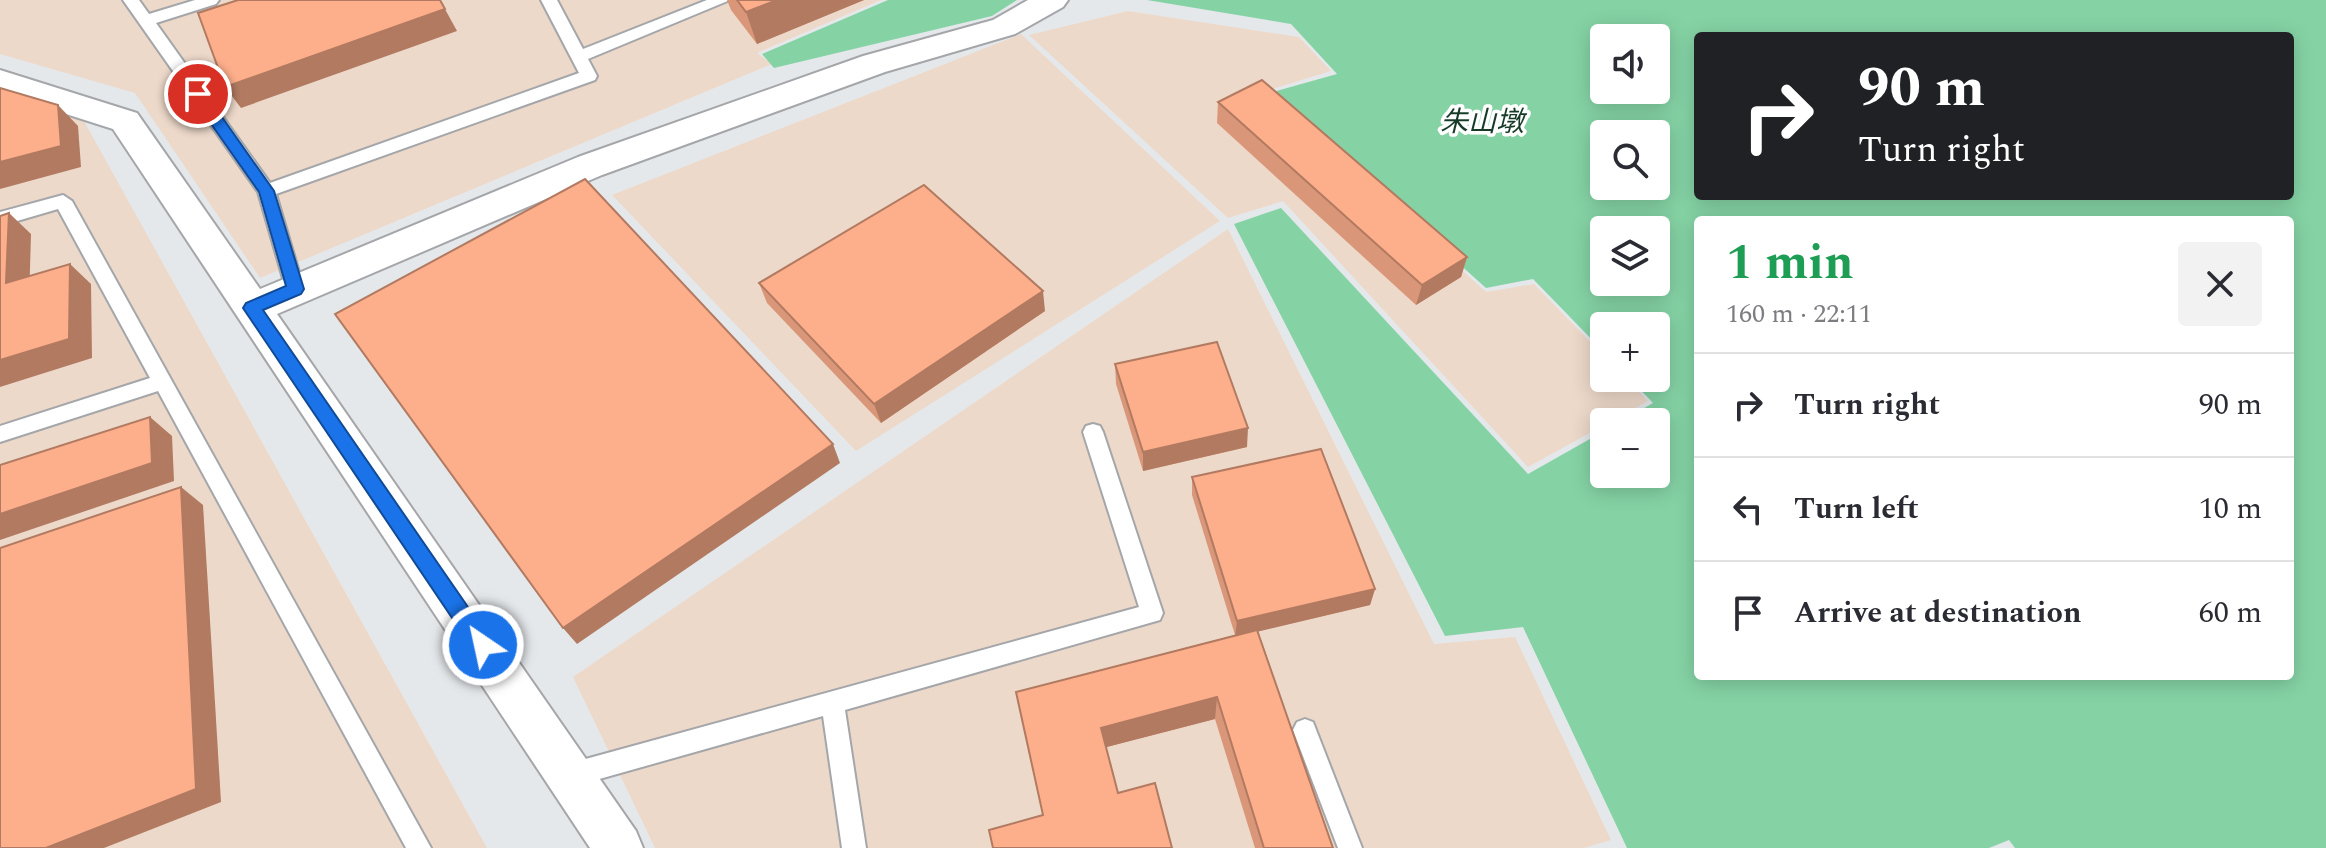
<!DOCTYPE html>
<html lang="en">
<head>
<meta charset="utf-8">
<style>
  :root { --surface:#fff; --page:#f2f2f3; --text:#2b2b33; --muted:#7c7c81; --line:#e1e1e2 }
  body { margin:0; font-family:Spectral,"Noto Sans SC",serif; background:var(--page); color:var(--text); height:100vh; display:flex; flex-direction:column; font-size:30px; white-space:nowrap }
  * { box-sizing:border-box; margin:0 }
  p { font-size:26px; color:var(--muted) }
  .icon { flex:none; width:44px; height:44px; fill:none; stroke:currentColor; stroke-width:2; stroke-linecap:round; stroke-linejoin:round }
  .map { position:relative; flex:1; overflow:hidden }
  .panel { position:absolute; left:1694px; top:216px; width:600px; height:464px; display:flex; flex-direction:column; background:var(--surface); border-radius:8px; box-shadow:0 4px 20px #0003 }
  .panel>* { flex:none }
  .banner { position:absolute; left:1694px; top:32px; width:600px; height:168px; border-radius:8px; box-shadow:0 4px 20px #0003; background:#202124; color:#fff; overflow:hidden }
  .tools { position:absolute; left:1590px; top:24px; display:grid; gap:16px }
  .tools a { display:grid; place-items:center; width:80px; height:80px; border-radius:8px; background:var(--surface); box-shadow:0 4px 20px #0003; font-size:40px }
  .pin { position:absolute; display:grid; place-items:center; width:68px; height:68px; color:#fff; margin:-34px; border:4px solid #fff; border-radius:50%; box-shadow:0 2px 8px #0007 }
  .me { position:absolute; width:88px; margin:-44px; rotate:326deg; stroke-linejoin:round; filter:drop-shadow(0 0 6px #0008) }
  .turn { display:flex; align-items:center; gap:28px; height:168px; padding:0 32px; font-size:36px }
  .turn .icon { width:104px; height:104px; stroke-width:2.5 }
  .turn b { display:block; font-size:56px; line-height:68px }
  .round { display:grid; place-items:center; flex:none; width:84px; height:84px; border-radius:8px; background:var(--page) }
  .head { display:flex; align-items:center; justify-content:space-between; height:136px; padding:0 32px }
  h1 { font-size:48px; font-weight:700; line-height:60px; color:#1e9e55 }
  ul { padding:0; list-style:none }
  li { display:flex; align-items:center; gap:24px; height:104px; padding:0 32px; border-top:2px solid var(--line) }
  li div { flex:1 }
  li b { display:block; font-size:30px }
  li em { font-style:normal }
  .map>svg:first-child { display:block }
  .industrial { fill:#edd9ca }
  .green { fill:#85d3a5; fill-rule:evenodd }
  .lines { fill:none; stroke-linecap:round; stroke-linejoin:round }
  .lane-casing { stroke:#a4a6a9; stroke-width:4 }
  .street-casing { stroke:#a4a6a9; stroke-width:4 }
  .lane { fill:#fff; fill-rule:evenodd }
  .street { fill:#fff; fill-rule:evenodd }
  .wall { fill:#da9678 }
  .shaded-wall { fill:#b17a61 }
  .building { fill:#fdae8b; stroke:#b17a61; stroke-width:2 }
  .route { fill:#1a73e8; stroke:#114b97; stroke-width:2 }
  .labels { text-anchor:middle; stroke-width:7; stroke-linejoin:round; paint-order:stroke }
  .park-label { font-size:28px; font-style:italic; fill:#183b27; stroke:#fff }
</style>
</head>
<body>
<div class="map">
<svg width="2326" height="848" viewBox="0 0 2326 848">
  <rect width="100%" height="100%" fill="#e5e8eb"/>
  <g class="industrial">
    <polygon points="0,0 881,0 757,53 772,64 260,278 135,93 0,54"/>
    <polygon points="1128,11 1299,37 1331,71 1263,92 1486,292 1534,284 1604,356 1604,378 1626,378 1648,401 1610,422 1604,422 1604,425 1528,467 1283,201 1228,218 1029,35"/>
    <polygon points="1021,34 1220,221 856,451 612,195"/>
    <polygon points="0,98 84,121 487,848 0,848"/>
    <polygon points="1228,229 1434,644 1515,637 1611,840 1584,848 655,848 573,677"/>
  </g>
  <g class="green">
    <polygon points="888,0 1017,0 992,16 774,68 762,54"/>
    <path d="M1147,0H2326V848H2015L2009,840L1989,848H1627L1523,627L1445,636L1234,224L1281,208L1528,474L1604,431V474H1656V422H1620L1653,403L1629,378H1656V326H1604V352L1533,279L1486,288L1269,93L1337,74L1291,24ZM1698,36H2290V196H1698ZM1604,38H1656V90H1604ZM1604,134H1656V186H1604ZM1698,220H2290V676H1698ZM1604,230H1656V282H1604Z"/>
  </g>
  <g class="lines">
    <g class="lane-casing">
      <g id="lane">
        <polygon points="123,0 139,0 149,14 195,0 219,0 216,4 156,23 270,183 579,73 541,0 557,0 583,49 707,0 730,0 588,59 597,76 595,80 276,194 304,289 295,296 286,289 258,192"/>
        <polygon points="63,195 72,201 431,848 406,848 158,391 0,442 0,426 150,378 58,209 0,226 0,212"/>
        <polygon points="1093,424 1100,426 1103,432 1163,613 1160,620 845,710 866,848 842,848 823,716 571,787 563,783 559,775 563,767 571,763 1139,607 1083,432 1086,426"/>
        <polygon points="1305,719 1313,722 1362,848 1338,848 1293,730 1297,722"/>
      </g>
    </g>
    <g class="street-casing">
      <polygon id="street" points="1028,0 1068,0 1063,7 1015,34 885,72 602,175 277,314 636,831 643,848 590,848 113,129 0,93 0,70 137,113 260,289 578,157 863,56 993,20"/>
    </g>
    <use href="#lane" class="lane"/>
    <use href="#street" class="street"/>
  </g>
  <g class="wall">
    <polygon points="727,0 864,0 757,44 731,10"/>
    <polygon points="1218,102 1467,257 1461,277 1416,305 1217,123"/>
    <polygon points="759,283 1045,311 881,423 767,303"/>
    <polygon points="1115,364 1247,447 1143,471 1116,384"/>
    <polygon points="1192,477 1375,589 1370,605 1258,631 1333,848 1255,848 1215,719 1106,747 1043,815 1016,692 1235,635 1192,495"/>
  </g>
  <g class="shaded-wall">
    <polygon points="440,0 457,31 241,108 225,87"/>
    <polygon points="777,0 864,0 757,44 746,12"/>
    <polygon points="58,105 78,126 81,167 0,189 0,162"/>
    <polygon points="9,213 31,234 29,303 6,283"/>
    <polygon points="1467,257 1461,277 1416,305 1422,285"/>
    <polygon points="70,264 91,284 92,358 0,387 0,360"/>
    <polygon points="1043,291 1045,311 881,423 874,404"/>
    <polygon points="150,417 172,436 174,481 0,540 0,514"/>
    <polygon points="1248,428 1247,447 1143,471 1143,452"/>
    <polygon points="833,444 840,463 577,644 563,628"/>
    <polygon points="181,487 203,505 221,802 104,848 46,848"/>
    <polygon points="1375,589 1370,605 1235,637 1237,621"/>
    <polygon points="1217,697 1215,719 1103,748 1101,728"/>
  </g>
  <g class="building">
    <polygon points="238,0 440,0 445,9 225,87 198,13"/>
    <polygon points="737,0 777,0 746,12"/>
    <polygon points="1262,80 1467,257 1422,285 1218,102"/>
    <polygon points="0,88 58,105 61,146 0,162"/>
    <polygon points="585,179 833,444 563,628 335,314"/>
    <polygon points="924,185 1043,291 874,404 759,283"/>
    <polygon points="9,213 6,283 70,264 69,339 0,360 0,216"/>
    <polygon points="1217,342 1248,428 1143,452 1115,364"/>
    <polygon points="150,417 152,463 0,514 0,465"/>
    <polygon points="1321,449 1375,589 1237,621 1192,477"/>
    <polygon points="181,487 196,789 46,848 0,848 0,548"/>
    <polygon points="1257,630 1333,848 1264,848 1217,697 1101,728 1118,793 1155,783 1172,848 993,848 989,830 1043,815 1016,692"/>
  </g>
  <polygon class="route" points="198,88 203,90 274,191 304,289 301,294 263,310 490,639 493,645 490,652 483,655 475,652 243,308 246,303 286,286 259,192 190,94"/>
  <g class="labels">
    <g class="park-label">
      <text x="1482" y="131">朱山墩</text>
    </g>
  </g>
</svg>
<div class="tools">
<a><svg class="icon" aria-label="sound" viewBox="0 0 24 24"><path d="M4 9h4l5-4v14l-5-4H4zM17 9q2 3 0 6"/></svg></a>
<a><svg class="icon" aria-label="search" viewBox="0 0 24 24"><circle cx="10" cy="10" r="6"/><path d="M15 15l6 6"/></svg></a>
<a><svg class="icon" aria-label="layers" viewBox="0 0 24 24"><path d="M12 4l9 5-9 5-9-5zM3 14l9 5 9-5"/></svg></a>
<a>+</a>
<a>−</a>
</div>
<div class="pin" style="left:198px;top:94px;background:#d93025"><svg class="icon" aria-label="arrive" viewBox="0 0 24 24"><path d="M6 21V4h12l-3 4 3 4H6"/></svg></div>
<svg class="me" style="left:483px;top:645px" viewBox="-20 -20 40 40"><circle r="17" fill="#1a73e8" stroke="#fff" stroke-width="3"/><path d="M0-11L8 9 0 5-8 9z" fill="#fff"/></svg>
<div class="banner">
<div class="turn"><svg class="icon" aria-label="right" viewBox="0 0 24 24"><path d="M7 20v-9h11M14 6l5 5-5 5"/></svg><div><b>90 m</b>Turn right</div></div>
</div>
<section class="panel">
<div class="head"><div><h1>1 min</h1><p>160 m · 22:11</p></div><a class="round"><svg class="icon" aria-label="close" viewBox="0 0 24 24"><path d="M6 6l12 12M18 6L6 18"/></svg></a></div>
<ul>
<li><svg class="icon" aria-label="right" viewBox="0 0 24 24"><path d="M7 20v-9h11M14 6l5 5-5 5"/></svg><div><b>Turn right</b></div><em>90 m</em></li>
<li><svg class="icon" aria-label="left" viewBox="0 0 24 24"><path d="M17 20v-9H6M10 6l-5 5 5 5"/></svg><div><b>Turn left</b></div><em>10 m</em></li>
<li><svg class="icon" aria-label="arrive" viewBox="0 0 24 24"><path d="M6 21V4h12l-3 4 3 4H6"/></svg><div><b>Arrive at destination</b></div><em>60 m</em></li>
</ul>
</section>
</div>
</body>
</html>
